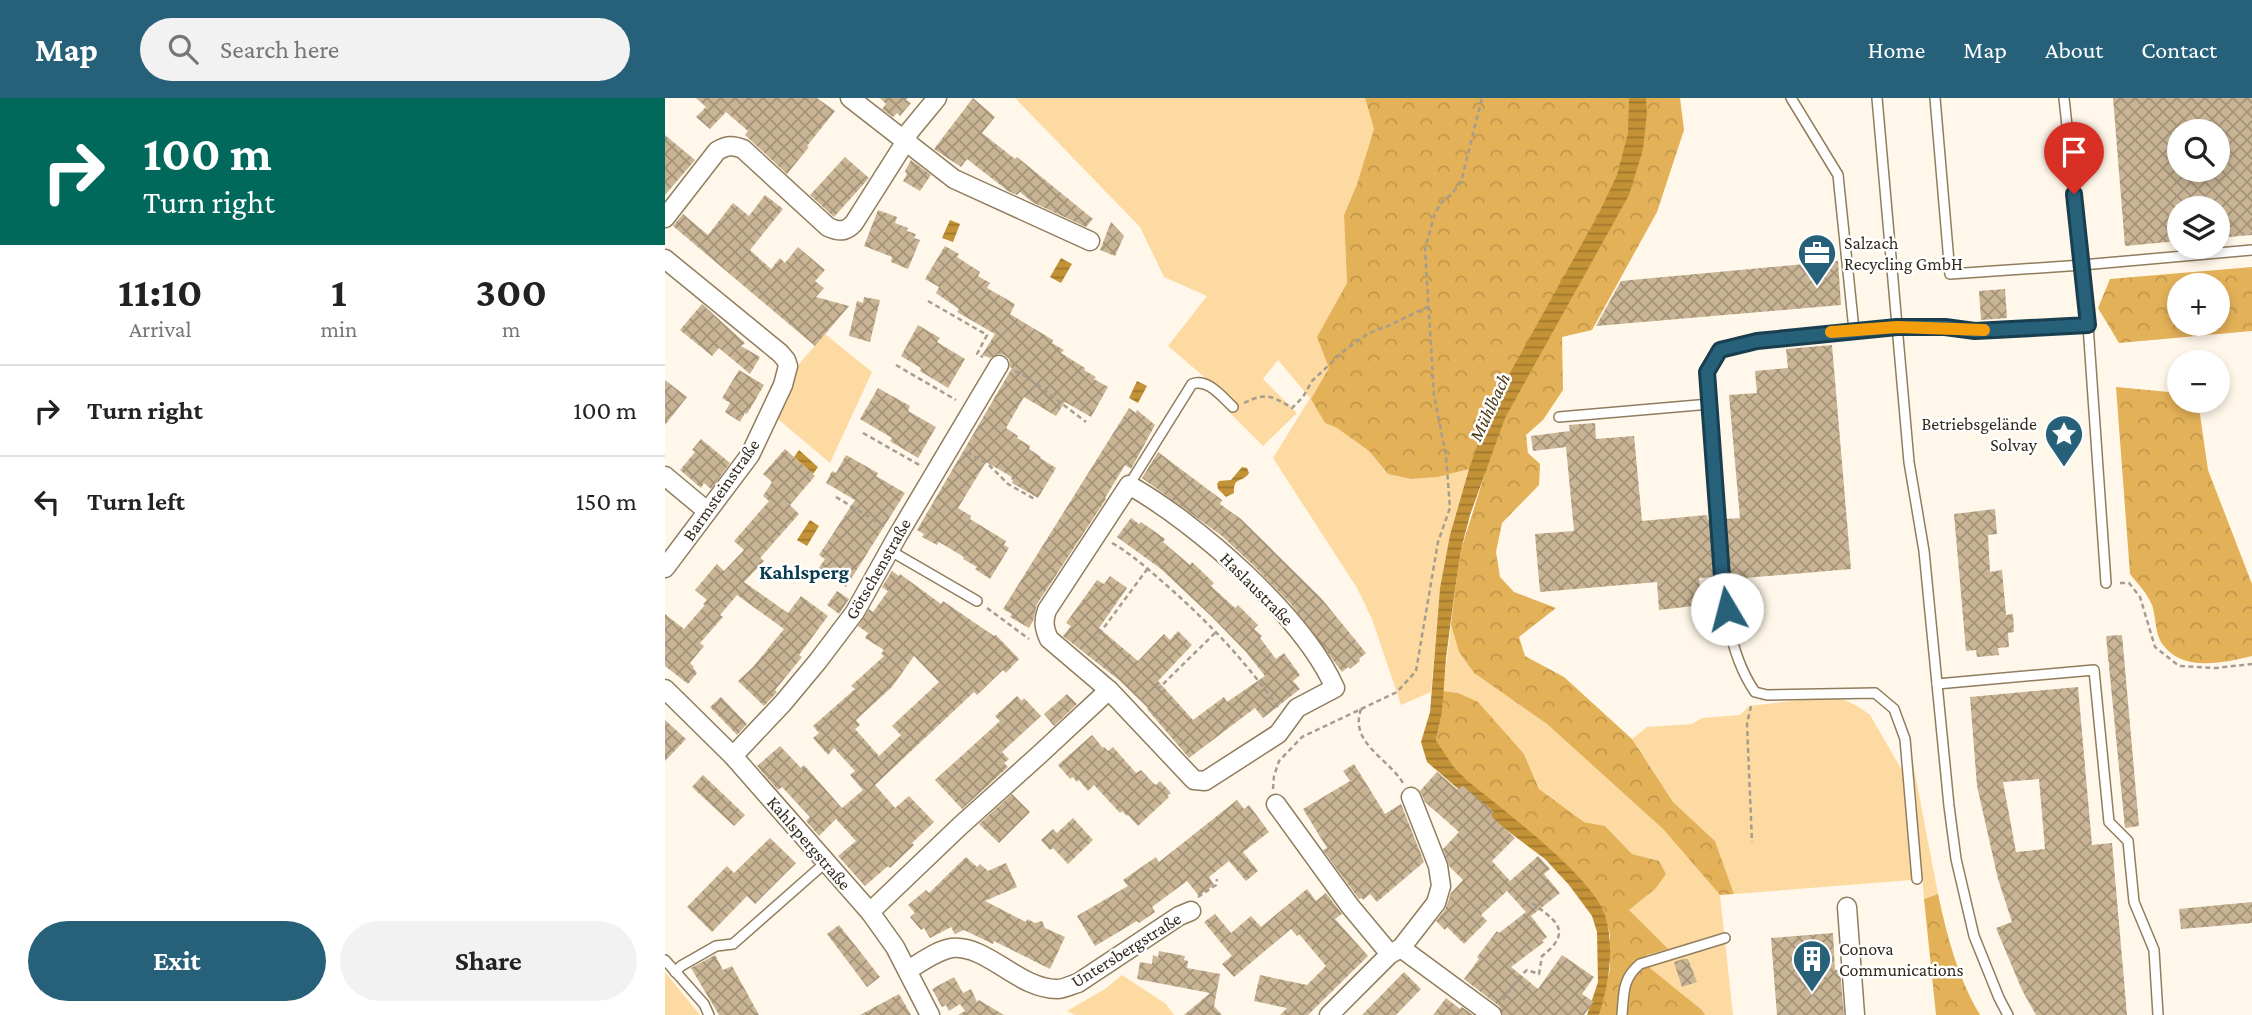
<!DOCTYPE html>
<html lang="en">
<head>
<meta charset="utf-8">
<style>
  :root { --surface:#fff; --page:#f2f2f2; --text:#222; --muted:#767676; --line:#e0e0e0; --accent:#266079 }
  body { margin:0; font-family:"Crimson Pro",serif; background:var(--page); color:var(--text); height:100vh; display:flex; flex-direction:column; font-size:26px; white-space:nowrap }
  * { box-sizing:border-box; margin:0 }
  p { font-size:23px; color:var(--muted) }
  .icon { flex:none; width:38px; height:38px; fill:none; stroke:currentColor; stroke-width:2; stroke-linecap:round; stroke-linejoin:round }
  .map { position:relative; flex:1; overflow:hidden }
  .side { display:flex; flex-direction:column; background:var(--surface); width:665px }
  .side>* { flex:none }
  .hud { background:#00695c; color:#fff; overflow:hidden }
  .buttons { position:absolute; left:1502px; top:21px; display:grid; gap:14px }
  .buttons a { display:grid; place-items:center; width:63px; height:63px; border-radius:50%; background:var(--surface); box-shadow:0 4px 10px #0003; font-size:35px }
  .pin { position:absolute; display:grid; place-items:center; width:60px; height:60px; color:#fff; margin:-72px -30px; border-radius:50% 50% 50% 0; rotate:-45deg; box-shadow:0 0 7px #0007 }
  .pin .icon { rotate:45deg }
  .me { position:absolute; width:77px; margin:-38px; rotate:352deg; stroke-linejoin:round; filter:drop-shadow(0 0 5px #0008) }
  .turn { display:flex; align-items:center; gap:24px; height:147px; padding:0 28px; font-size:32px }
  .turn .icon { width:91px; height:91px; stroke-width:2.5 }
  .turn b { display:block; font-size:49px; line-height:60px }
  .eta { display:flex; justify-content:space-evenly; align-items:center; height:119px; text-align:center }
  .eta b { font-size:42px; font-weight:700; line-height:49px }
  .cta { display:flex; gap:14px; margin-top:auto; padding:14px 28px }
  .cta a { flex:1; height:80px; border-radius:42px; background:var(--accent); color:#fff; font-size:28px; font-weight:700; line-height:80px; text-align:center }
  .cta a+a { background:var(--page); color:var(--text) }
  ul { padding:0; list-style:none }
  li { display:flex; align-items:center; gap:21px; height:91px; padding:0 28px; border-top:2px solid var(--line) }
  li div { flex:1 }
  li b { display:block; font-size:26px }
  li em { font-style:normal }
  header { display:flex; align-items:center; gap:42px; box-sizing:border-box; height:98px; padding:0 35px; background:var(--accent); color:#fff }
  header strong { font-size:33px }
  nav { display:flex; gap:38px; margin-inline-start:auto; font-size:24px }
  .search { width:490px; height:63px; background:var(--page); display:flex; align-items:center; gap:18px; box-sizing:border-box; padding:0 24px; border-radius:38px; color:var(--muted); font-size:26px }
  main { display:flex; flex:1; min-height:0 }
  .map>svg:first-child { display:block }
  .green { fill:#fddaa1 }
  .forest { fill:url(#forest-crowns); fill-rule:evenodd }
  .water { fill:url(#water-rules) }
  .building { fill:url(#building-cross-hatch); fill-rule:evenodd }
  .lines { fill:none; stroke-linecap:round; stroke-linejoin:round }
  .lane-casing { stroke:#907d5e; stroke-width:12 }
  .street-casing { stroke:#907d5e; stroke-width:21 }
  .path { stroke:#a59d8f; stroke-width:2.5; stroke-dasharray:5 3.5; stroke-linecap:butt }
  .lane { stroke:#fff; stroke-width:9 }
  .street { stroke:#fff; stroke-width:18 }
  .route-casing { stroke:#193e4f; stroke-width:18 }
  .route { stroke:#266079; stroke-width:12 }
  .slow { stroke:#f59e0b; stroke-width:12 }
  .labels { text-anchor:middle; stroke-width:5; stroke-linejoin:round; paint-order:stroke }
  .poi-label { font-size:18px; fill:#332b1e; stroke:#fff; text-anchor:start }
  .street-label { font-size:18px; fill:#332b1e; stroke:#fff }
  .water-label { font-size:19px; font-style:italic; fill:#4d3913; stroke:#fff }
  .quarter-label { font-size:21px; font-weight:bold; fill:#0a3b4e; stroke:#fff }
</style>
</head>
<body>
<header>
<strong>Map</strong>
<div class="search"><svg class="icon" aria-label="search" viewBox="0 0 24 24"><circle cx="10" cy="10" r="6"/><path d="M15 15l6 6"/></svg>Search here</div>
<nav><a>Home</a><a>Map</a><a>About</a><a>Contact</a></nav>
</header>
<main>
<section class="side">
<div class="hud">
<div class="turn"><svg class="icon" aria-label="right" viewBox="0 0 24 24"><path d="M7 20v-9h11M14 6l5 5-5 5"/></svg><div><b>100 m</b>Turn right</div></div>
</div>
<div class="eta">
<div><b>11:10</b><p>Arrival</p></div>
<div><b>1</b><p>min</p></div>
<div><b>300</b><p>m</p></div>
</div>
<ul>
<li><svg class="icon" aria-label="right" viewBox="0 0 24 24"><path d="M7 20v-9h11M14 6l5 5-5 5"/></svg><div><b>Turn right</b></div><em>100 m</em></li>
<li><svg class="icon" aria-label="left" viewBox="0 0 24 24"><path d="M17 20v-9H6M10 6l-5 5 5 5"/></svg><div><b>Turn left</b></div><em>150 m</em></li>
</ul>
<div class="cta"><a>Exit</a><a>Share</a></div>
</section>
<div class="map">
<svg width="1587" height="917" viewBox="0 0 1587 917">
  <defs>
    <pattern id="forest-crowns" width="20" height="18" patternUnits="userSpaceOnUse" patternTransform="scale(1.75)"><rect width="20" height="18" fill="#e3b158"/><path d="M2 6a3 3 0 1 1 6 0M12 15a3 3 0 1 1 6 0" fill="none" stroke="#c3984c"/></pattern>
    <pattern id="water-rules" width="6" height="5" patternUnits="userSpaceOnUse" patternTransform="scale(1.75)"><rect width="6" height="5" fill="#c39236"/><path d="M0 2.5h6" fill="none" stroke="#9f772d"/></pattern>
    <pattern id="building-cross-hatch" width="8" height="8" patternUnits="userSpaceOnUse" patternTransform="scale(1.75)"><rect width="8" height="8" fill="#c9b595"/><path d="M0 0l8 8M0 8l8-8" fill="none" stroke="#a49379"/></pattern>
  </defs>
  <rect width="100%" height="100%" fill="#fff7e9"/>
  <g class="green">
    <polygon points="350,0 700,0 709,31 692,86 679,117 682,186 670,209 660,325 672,330 704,353 723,376 746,381 773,379 804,371 785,437 775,490 766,594 736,607 707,521 692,490 608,360 645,300 613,262 598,281 632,315 598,348 564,314 571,306 503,248 542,198 499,179 475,129"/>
    <polygon points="160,236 207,274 165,365 112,320 127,279 135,265"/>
    <polygon points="786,527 794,554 809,575 882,626 998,731 1055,797 1068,917 1040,917 1037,912 985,870 980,857 1002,851 964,812 990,790 994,763 967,756 940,728 919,724 874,691 859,656 793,595 778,593"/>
    <polygon points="1161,599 1180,602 1194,609 1205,617 1238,674 1247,782 1069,796 1050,743 1008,704 967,641 982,629 1027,626 1037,620 1075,617 1084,608"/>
    <polygon points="1248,665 1273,796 1259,801"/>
    <polygon points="0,874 35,917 0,917"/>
    <polygon points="457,877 501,906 509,917 410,917 402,913 440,891"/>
  </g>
  <g class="forest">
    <polygon points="700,0 1015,0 1019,32 992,114 927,232 897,239 898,292 878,322 861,337 863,355 875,366 874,387 837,425 831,454 835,479 849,494 891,510 854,539 860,558 899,579 967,641 1008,704 1050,743 1069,796 1055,797 998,731 882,626 809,575 794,554 786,527 790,491 796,452 820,375 804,371 773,379 746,381 723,376 704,353 672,330 660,325 646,301 664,270 652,239 682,185 679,117 692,86 709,31"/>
    <path d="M1587,169V233L1454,245L1433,210L1445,181ZM1514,187H1552V226H1514Z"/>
    <path d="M1451,289L1514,295V303H1533L1543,372L1587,486V558C1558,565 1516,575 1496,544C1490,534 1491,518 1487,507C1482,495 1473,486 1465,476Z"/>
    <polygon points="778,593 793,595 813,604 859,656 874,691 919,724 940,728 967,756 994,763 1001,776 991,790 964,812 1003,851 981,857 985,870 1037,912 1040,917 934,917 945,871 945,837 939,815 897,763 803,683 789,669 771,642 777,615"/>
    <path d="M1273,796C1282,838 1293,880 1315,917H1271L1259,801Z"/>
  </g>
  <g class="water">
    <path d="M964,0H981L982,15L978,51L964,97L840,320L805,417L796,452L790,491L781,560L777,615L771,642L789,669L803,683C838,712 927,778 940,817C950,850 944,885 934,917H922L933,884L932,834L927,818L904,787L880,761L835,727L762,664L756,644L765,614L775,490L785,437L804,371L826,309L933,117L952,77L963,35Z"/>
    <polygon points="285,122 295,126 288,144 277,140"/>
    <polygon points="396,160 407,166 396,185 385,179"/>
    <polygon points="472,283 482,288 473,305 464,300"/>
    <polygon points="134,352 153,369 148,376 129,359"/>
    <path d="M577,369L582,370L584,375C578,385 568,378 569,395L561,399L553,391L552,386L554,383L566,382Z"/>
    <polygon points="145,422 154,428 142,448 132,442"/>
  </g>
  <g class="building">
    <polygon points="31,0 152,0 170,13 142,48 144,49 122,76 80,37 83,33 61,14 45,31 31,19 41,9"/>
    <polygon points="215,0 243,0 241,2 246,5 235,18 232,15 228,19 217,11 221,6"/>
    <polygon points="308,0 330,19 317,35 350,61 352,59 428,121 421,129 367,104 355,94 352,97 343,93 302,61 296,69 269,51"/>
    <path d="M1448,0H1587V137L1552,140V110H1514V143L1460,148ZM1514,33H1552V72H1514Z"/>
    <polygon points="0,37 30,62 0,97"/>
    <polygon points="180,59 204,80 169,119 145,97"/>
    <polygon points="246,62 266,77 255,93 238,83 242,76 240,73"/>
    <polygon points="100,97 118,111 85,152 106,171 115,160 120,165 133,149 160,172 150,183 159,190 151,199 184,208 150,248 8,128 18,116 43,137 68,105 84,118"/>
    <polygon points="213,112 232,119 230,125 243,130 242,133 251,136 249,140 255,142 243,171 226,164 227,159 199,148"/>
    <polygon points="446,124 459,138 450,158 435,152"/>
    <polygon points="280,148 294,156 292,159 315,174 313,178 325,185 322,190 350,206 345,216 388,242 387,245 399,252 396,255 420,270 419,272 431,279 429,281 443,289 426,319 400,304 391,318 359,299 341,330 353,338 352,340 365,348 364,351 376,359 375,360 391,370 373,400 347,385 348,382 346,381 347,379 321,364 293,410 306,418 305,421 341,443 339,447 344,450 325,481 310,471 312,469 298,461 299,459 274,444 272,447 257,439 259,436 252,432 347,270 345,269 344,261 339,257 333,256 325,260 317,257 330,236 292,214 294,211 271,195 274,189 260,181"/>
    <polygon points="1173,163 1176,207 931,228 956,183"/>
    <polygon points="1340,191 1342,220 1316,222 1314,193"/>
    <polygon points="199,199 215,202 205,244 184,238 192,203 198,205"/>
    <polygon points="37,206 80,245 76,248 95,259 85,276 54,250 47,258 15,232"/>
    <polygon points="253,227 275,240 272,244 300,261 283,290 255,273 256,270 236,258"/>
    <polygon points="1167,247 1186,471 1068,481 1068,477 1064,477 1060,421 1075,420 1064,297 1092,295 1090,273 1123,270 1121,251"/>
    <polygon points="74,272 99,287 82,316 80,315 75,324 60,314 65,305 57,300"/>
    <polygon points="0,282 22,299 0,327"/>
    <polygon points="213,290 245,308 243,313 271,329 253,360 225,343 227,340 195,321"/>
    <polygon points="464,310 471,315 472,312 490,327 466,371 460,367 440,400 441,401 372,506 368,523 364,530 345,519 347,516 338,511"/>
    <polygon points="930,325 931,341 969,338 977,423 1042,417 1043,422 1046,422 1050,479 1034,480 1037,507 994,512 992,484 875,494 870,436 909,433 901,349 868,353 866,338 905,333 904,327"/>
    <polygon points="36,341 65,365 46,391 39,385 36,390 15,372 30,354 27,352"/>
    <polygon points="120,351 150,378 125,407 134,416 95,460 99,463 79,484 123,515 136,498 163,518 134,557 137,559 110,592 112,594 99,608 73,583 88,569 119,531 72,497 55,517 58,519 35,545 39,548 25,565 29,569 28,570 32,575 23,586 0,568 0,516 19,531 40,507 38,506 42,502 30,492 52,466 59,473 79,452 69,443 104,403 98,398 107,384 98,376"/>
    <polygon points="493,354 557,402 555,406 576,421 656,500 701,555 694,561 695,563 685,571 683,569 677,574 626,506 589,468 557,438 477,380"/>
    <polygon points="181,357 213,375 211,378 240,395 181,489 154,470 160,461 154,457 190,402 161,385 167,373 171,375"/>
    <polygon points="1330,411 1332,436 1323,437 1325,474 1337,472 1341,517 1348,516 1349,534 1343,535 1344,549 1333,550 1334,557 1312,559 1311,552 1301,553 1289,416"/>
    <polygon points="466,420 474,426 476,424 489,433 500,441 498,444 525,467 527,464 549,485 546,488 570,510 573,507 593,527 589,531 597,538 595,540 611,561 619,555 635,577 628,583 635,591 598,620 590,610 524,660 482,611 483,610 454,582 398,538 406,528 401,525 432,482 439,486 445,478 462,490 434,530 473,563 499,536 505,542 513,533 527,547 493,583 528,622 559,599 562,604 600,578 581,554 547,519 496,471 452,439"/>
    <path d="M227,473L234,478L235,476L276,506L278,503L329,538L331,537L354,561L341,575L338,572L312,597L309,594L210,687L230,710L244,698L269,724L247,745L249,747L225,770L223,768L200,788L173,758L191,743L171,721L154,738L141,723L145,719L117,689L113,692L92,668L115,648L136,670L139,667L177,710L198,692L185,677L190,673L169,650L163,657L148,640L154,635L148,628L190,591L186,588L219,558L216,556L219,552L200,540L203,535L193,528L204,511L208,514L223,493L217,489ZM249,558L274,584L227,628L236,637L214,658L190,631L195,627L191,622L227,589Z"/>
    <polygon points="172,493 184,501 174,516 162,507"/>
    <polygon points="1457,537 1474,728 1460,730 1441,538"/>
    <path d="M1413,589L1427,747L1447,745L1462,917H1371L1357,892L1331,830L1347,824L1333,781L1312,688L1305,599ZM1374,681L1380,751L1351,754L1338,684Z"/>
    <polygon points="402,596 412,606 389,628 379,616"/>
    <polygon points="352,598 357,603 359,600 376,618 337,654 344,661 339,665 343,669 297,711 270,682 335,623 330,618"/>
    <polygon points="56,599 82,626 72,637 45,609"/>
    <polygon points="0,622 21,641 0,663"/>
    <polygon points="427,637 438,650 439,649 443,653 448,649 471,675 476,672 488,685 491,687 495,683 506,695 502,698 504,699 473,728 463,717 462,718 457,713 455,715 429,687 423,693 414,682 412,684 408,679 405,681 393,667"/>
    <polygon points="689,666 720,716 736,706 759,764 712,804 705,796 698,802 697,800 694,801 658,752 662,750 638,711 685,683 678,673"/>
    <polygon points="772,674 793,692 797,687 829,714 826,718 850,740 827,763 845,783 873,758 885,771 879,776 895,795 866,818 882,839 877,843 879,844 846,869 873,891 897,857 929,879 917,896 929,904 919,917 838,917 834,908 799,881 814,861 812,859 832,833 834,835 861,814 842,793 816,817 822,823 799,846 782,829 780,832 771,823 780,812 786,795 798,782 784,768 778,751 794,734 760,704 755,693"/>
    <polygon points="38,677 80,717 69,728 27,689"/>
    <polygon points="347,696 365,714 334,745 314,726"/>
    <polygon points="572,702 579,711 584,707 604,734 578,754 593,773 581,783 564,763 544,779 549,787 534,798 522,783 487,809 490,814 474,825 472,823 430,848 412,818 463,788 458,782 491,759 494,764"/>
    <polygon points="408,720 428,742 403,766 388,750 385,752 376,742 388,731 392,735"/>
    <polygon points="105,740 131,765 90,806 82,798 47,834 22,809 62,768 69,775"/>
    <polygon points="301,759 312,769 315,766 323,773 341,765 352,789 320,803 361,824 362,821 370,825 377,823 380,830 400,839 385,871 329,843 328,846 299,832 290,836 286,829 265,840 259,830 256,832 245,819 250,815 243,807 261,792 264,795"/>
    <polygon points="642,791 651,803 661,795 677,816 670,821 703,858 643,917 615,917 622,910 589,903 595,877 642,887 661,868 634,836 632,838 626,831 569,879 557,866 567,858 539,824 550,816 566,835 586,818 596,829"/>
    <polygon points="1587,804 1587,825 1516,831 1514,811"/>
    <polygon points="174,827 215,879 202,889 162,836"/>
    <polygon points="1168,835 1170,872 1175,872 1179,917 1112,917 1106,840"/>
    <polygon points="494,853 520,858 519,862 523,863 522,870 555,876 549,908 557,917 519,917 545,895 472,881 475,864 487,866 488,857 493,859"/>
    <polygon points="50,857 58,872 67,868 94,917 54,917 26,870"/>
    <polygon points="1018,861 1023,861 1032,884 1017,889 1009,864"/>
    <polygon points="739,874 756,891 731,917 697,917"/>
    <polygon points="289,879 298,895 306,891 312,904 314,902 339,917 293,917 300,913 295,906 284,913 281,907 277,909 267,891"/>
    <polygon points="234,896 246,917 195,917"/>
    <polygon points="781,900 795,911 797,909 808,917 768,917"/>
  </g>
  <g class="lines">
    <g class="lane-casing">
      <g id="lane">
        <polyline points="1126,0 1173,77 1189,232"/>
        <polyline points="1212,0 1244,364 1259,453 1284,708 1291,761 1309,838 1334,900 1343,917"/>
        <polyline points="1270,0 1285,176 1417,167 1399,0"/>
        <polyline points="1423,227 1441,485"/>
        <polyline points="894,319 1045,306"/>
        <path d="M464,387L527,286C543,280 557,299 568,309"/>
        <polyline points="224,452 312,503"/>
        <polyline points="1272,586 1429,572 1444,724 1463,743 1469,804 1489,852 1493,917"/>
        <path d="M1252,781L1240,641L1229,611L1210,595L1102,597L1090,594C1056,545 1057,471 1052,413C1049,366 1045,320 1042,274L1055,252L1092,243L1232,229H1280L1310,233L1423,227L1417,167L1587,152"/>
        <polyline points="0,862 39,906 44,917"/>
        <polyline points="10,874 16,868 51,848 68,846 160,765"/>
        <path d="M957,917C959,895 957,881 975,866L1060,840"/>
      </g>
    </g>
    <g class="street-casing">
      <g id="street">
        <polyline points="185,0 289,81 425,143"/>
        <path d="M0,120L52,53C62,47 68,47 78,51L163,129C174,134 181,134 189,125L241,43L244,34L272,0"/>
        <polyline points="0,161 115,255 121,262 123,268 118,287 85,357 0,470"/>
        <polyline points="0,378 42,413"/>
        <path d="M464,387C533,426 638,518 670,590L632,610L613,636L540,683L529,682L444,592L384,541C379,530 378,523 382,512Z"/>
        <polyline points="0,591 68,658 205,814 230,849 265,917"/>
        <polyline points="68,658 118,605 153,563 190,514 233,437 334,267"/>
        <polyline points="611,706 685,808 725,856"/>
        <polyline points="1182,809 1190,917"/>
        <polyline points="205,814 295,728 374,657 444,592"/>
        <polyline points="736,850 827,917"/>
        <path d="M243,872C255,865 272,852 287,850C323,847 353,891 392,891C399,891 406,887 413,885L514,818L526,813"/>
        <polyline points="664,917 725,856 736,850 771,805 776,788 773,768 746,699"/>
      </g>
    </g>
    <g class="path">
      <polyline points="263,203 322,237 312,256 318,259"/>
      <polyline points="231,267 291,302"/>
      <polyline points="350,273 362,279 421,324"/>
      <path d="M579,305C601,294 607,298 627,310L638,299L647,283L681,251L704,235L723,228L764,208"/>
      <polyline points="198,335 256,368"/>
      <polyline points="302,354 324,367 343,386 371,402"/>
      <polyline points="171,399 219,428"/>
      <path d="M447,445C471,459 486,474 507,492C548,529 580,563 613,609"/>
      <polyline points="1455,485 1464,485 1475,499 1490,549 1514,568 1551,570 1587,566"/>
      <polyline points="322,510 364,541"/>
      <polyline points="429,543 483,470"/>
      <polyline points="492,592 551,534"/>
      <polyline points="1086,608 1082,626 1087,744"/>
      <path d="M696,611C684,645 723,660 738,685"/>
      <polyline points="608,691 609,678 614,663 637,639 732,594 751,573 773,444 785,410 781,358 769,297 760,151 770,115 776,105 787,96 796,84 817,0"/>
      <polyline points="533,799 551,787 552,781"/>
      <path d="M838,902L854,879L862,872L874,876L877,858C912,831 886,820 863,802"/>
    </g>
    <use href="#lane" class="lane"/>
    <use href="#street" class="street"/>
  </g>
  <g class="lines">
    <g class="route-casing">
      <polyline id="route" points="1062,511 1058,492 1042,274 1055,252 1092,243 1232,229 1280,229 1310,233 1423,227 1409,96"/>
    </g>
    <use href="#route" class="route"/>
    <polyline class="slow" points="1166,234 1232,229 1319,232"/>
  </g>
  <defs>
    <g id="office-pin" transform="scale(2.0125)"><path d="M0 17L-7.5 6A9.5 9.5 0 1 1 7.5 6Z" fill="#266079" stroke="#fff"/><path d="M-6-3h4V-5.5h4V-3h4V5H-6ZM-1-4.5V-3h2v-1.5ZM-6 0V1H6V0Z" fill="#fff"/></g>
    <g id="sight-pin" transform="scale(2.0125)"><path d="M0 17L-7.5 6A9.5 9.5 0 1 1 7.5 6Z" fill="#266079" stroke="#fff"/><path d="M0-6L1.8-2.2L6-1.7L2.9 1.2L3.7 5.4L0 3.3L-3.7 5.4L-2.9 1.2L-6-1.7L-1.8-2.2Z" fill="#fff"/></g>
    <g id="building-pin" transform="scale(2.0125)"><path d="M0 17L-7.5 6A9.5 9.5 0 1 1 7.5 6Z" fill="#266079" stroke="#fff"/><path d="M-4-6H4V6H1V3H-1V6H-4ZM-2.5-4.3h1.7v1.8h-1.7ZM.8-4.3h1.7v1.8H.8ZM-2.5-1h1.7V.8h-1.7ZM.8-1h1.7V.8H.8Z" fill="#fff"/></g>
  </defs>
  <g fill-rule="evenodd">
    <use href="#office-pin" x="1152" y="155"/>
    <use href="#sight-pin" x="1399" y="336"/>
    <use href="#building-pin" x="1147" y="861"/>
  </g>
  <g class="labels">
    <g class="poi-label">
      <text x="1179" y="151">Salzach<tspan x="1179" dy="21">Recycling GmbH</tspan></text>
      <text x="1372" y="332" text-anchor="end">Betriebsgelände<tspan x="1372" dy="21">Solvay</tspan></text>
      <text x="1174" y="857">Conova<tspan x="1174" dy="21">Communications</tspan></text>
    </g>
    <g class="street-label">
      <text transform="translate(56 392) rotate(-55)" y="6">Barmsteinstraße</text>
      <text transform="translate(213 471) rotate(-60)" y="6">Götschenstraße</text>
      <text transform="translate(592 491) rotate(45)" y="6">Haslaustraße</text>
      <text transform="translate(144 745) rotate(49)" y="6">Kahlspergstraße</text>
      <text transform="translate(461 852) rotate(-32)" y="6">Untersbergstraße</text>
    </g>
    <g class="water-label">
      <text transform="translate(824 309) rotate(-65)" y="7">Mühlbach</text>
    </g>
    <g class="quarter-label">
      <text x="139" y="481">Kahlsperg</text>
    </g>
  </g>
</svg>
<div class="buttons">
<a><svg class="icon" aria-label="search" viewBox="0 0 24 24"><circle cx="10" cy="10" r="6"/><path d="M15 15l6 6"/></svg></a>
<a><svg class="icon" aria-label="layers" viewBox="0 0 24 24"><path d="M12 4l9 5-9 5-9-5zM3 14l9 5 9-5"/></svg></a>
<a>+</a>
<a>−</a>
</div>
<div class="pin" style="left:1409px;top:96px;background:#d93025"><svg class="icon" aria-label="arrive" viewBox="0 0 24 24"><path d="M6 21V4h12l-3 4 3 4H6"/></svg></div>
<svg class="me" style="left:1062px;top:511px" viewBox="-20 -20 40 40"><circle r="19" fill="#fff"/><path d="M0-13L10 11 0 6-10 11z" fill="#266079"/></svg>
</div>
</main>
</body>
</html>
